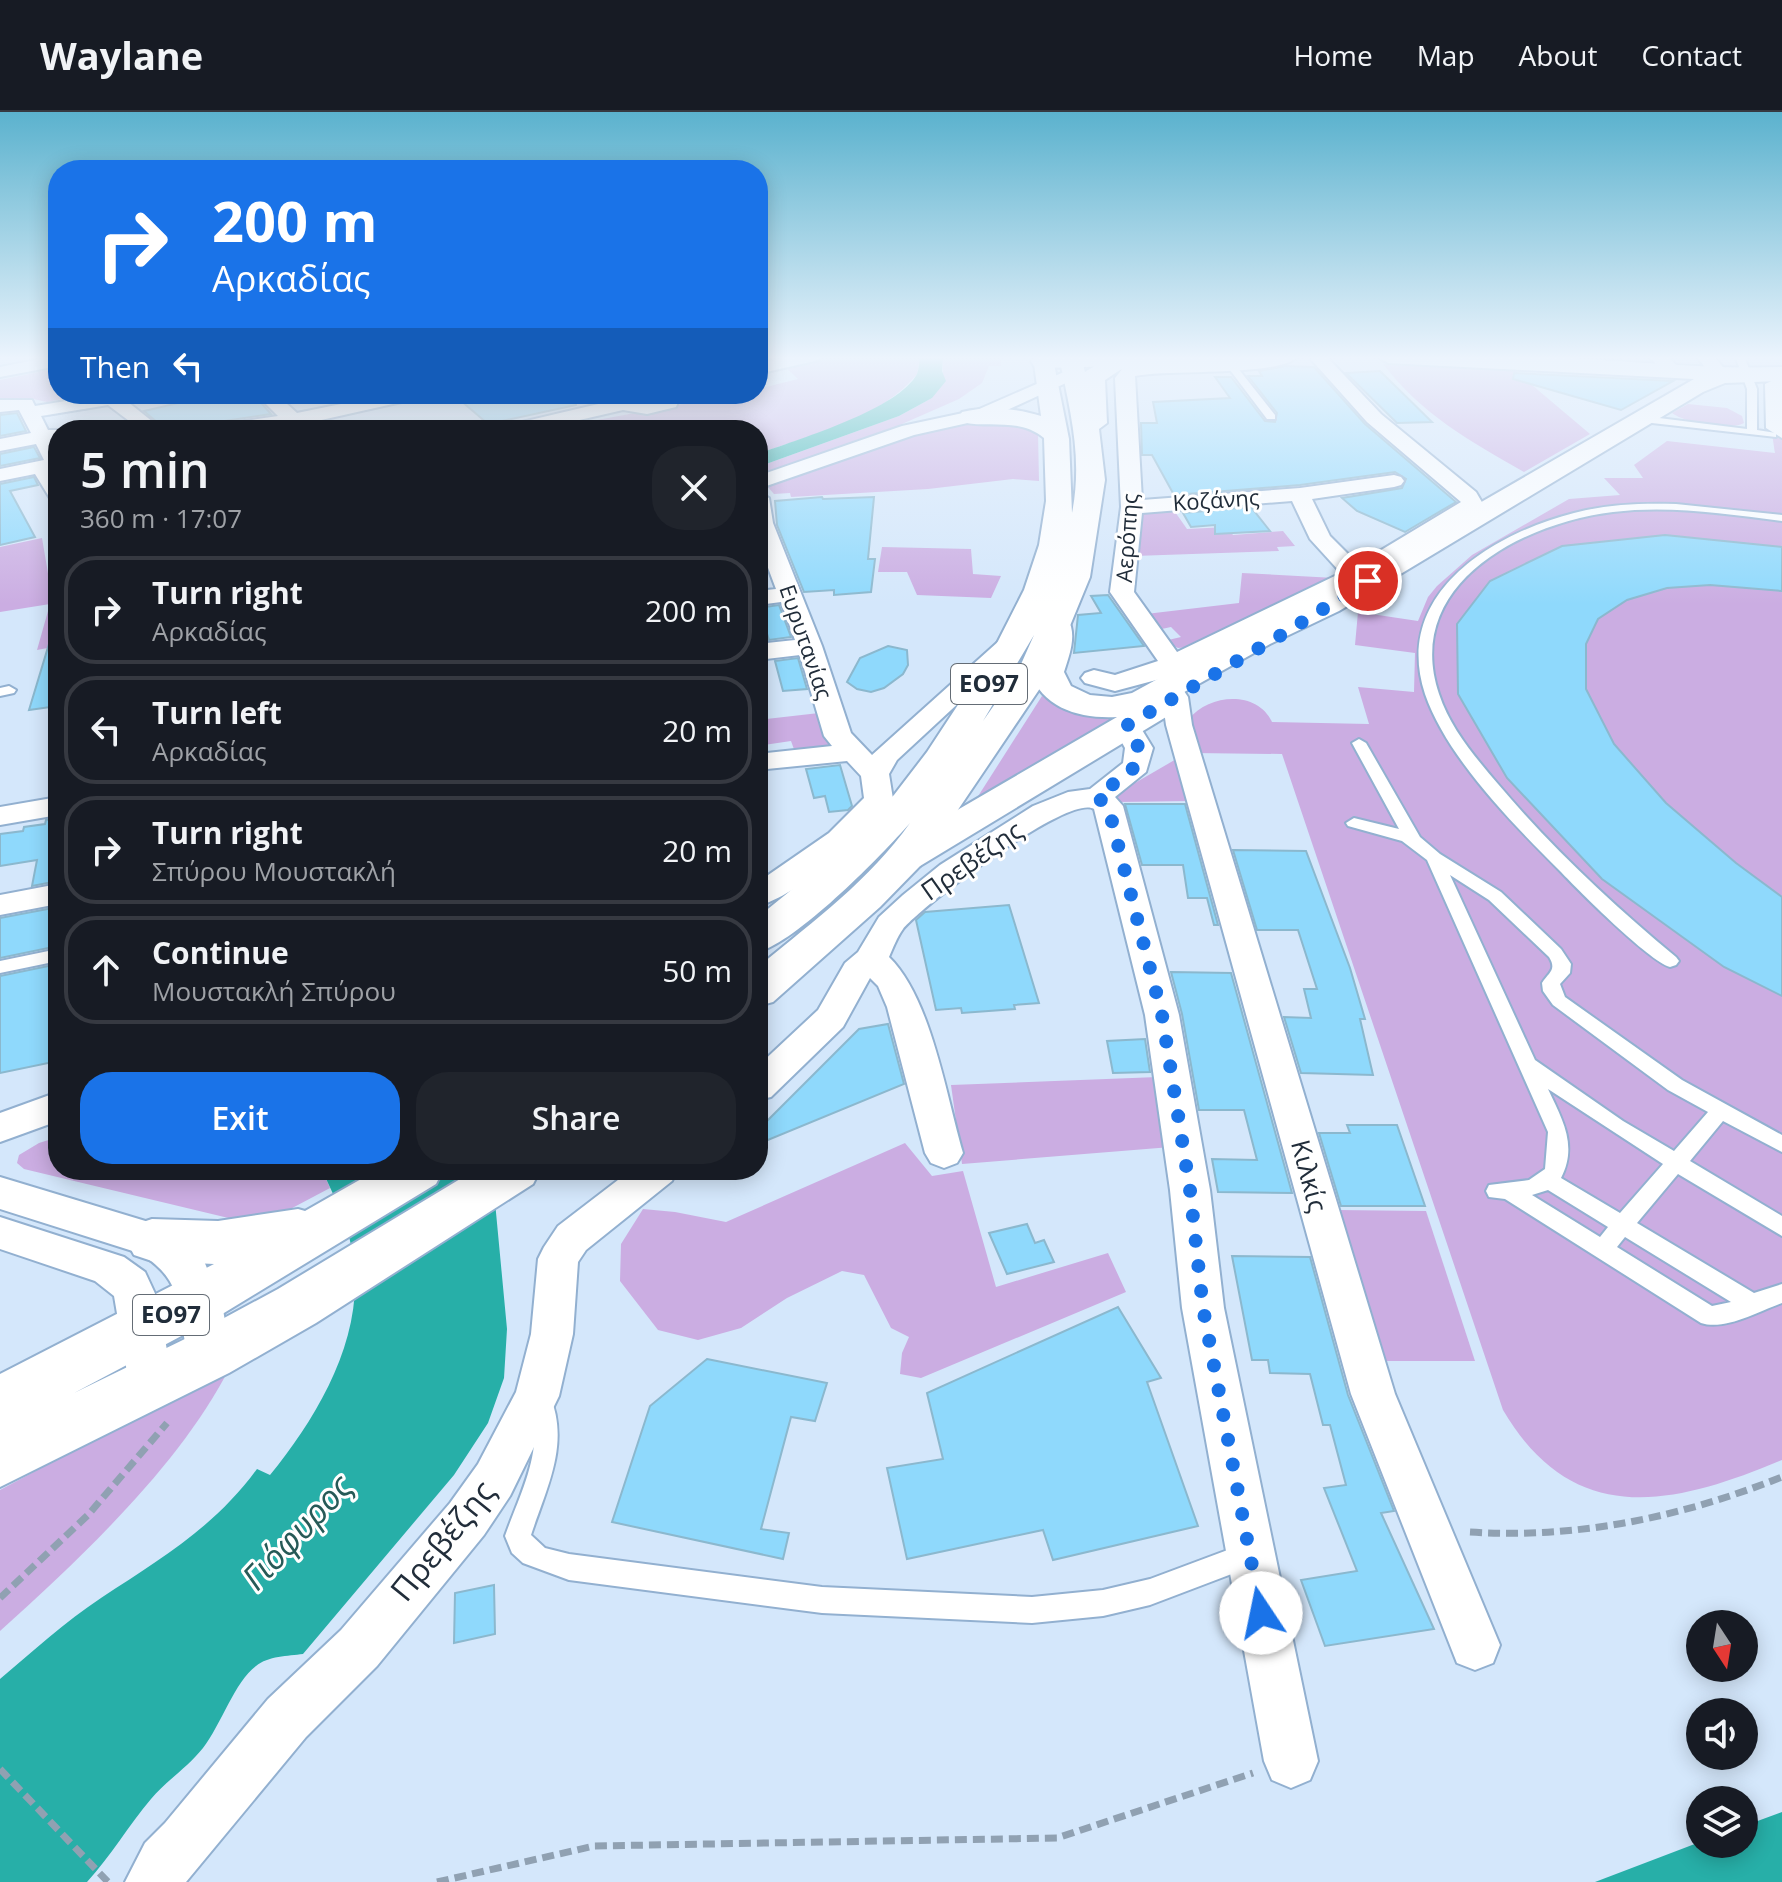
<!DOCTYPE html>
<html lang="en">
<head>
<meta charset="utf-8">
<style>
  :root { --surface:#171b24; --page:#20242c; --text:#f1f3f6; --muted:#9ea1a6; --line:#363941; --accent:#1a73e8 }
  body { margin:0; font-family:"Open Sans",sans-serif; background:var(--page); color:var(--text); height:100vh; display:flex; flex-direction:column; font-size:30px; white-space:nowrap }
  * { box-sizing:border-box; margin:0 }
  p { font-size:26px; color:var(--muted) }
  .icon { flex:none; width:44px; height:44px; fill:none; stroke:currentColor; stroke-width:2; stroke-linecap:round; stroke-linejoin:round }
  .map { position:relative; flex:1; overflow:hidden }
  .side { position:absolute; left:48px; top:308px; width:720px; height:760px; display:flex; flex-direction:column; background:var(--surface); border-radius:32px; box-shadow:0 4px 20px #0003 }
  .side>* { flex:none }
  .hud { position:absolute; left:48px; top:48px; width:720px; height:244px; border-radius:32px; box-shadow:0 4px 20px #0003; background:#1a73e8; color:#fff; overflow:hidden }
  .needle { width:52px; rotate:168deg }
  .buttons { position:absolute; left:1686px; top:1498px; display:grid; gap:16px }
  .buttons a { display:grid; place-items:center; width:72px; height:72px; border-radius:50%; background:var(--surface); box-shadow:0 4px 20px #0003; font-size:40px }
  .pin { position:absolute; display:grid; place-items:center; width:68px; height:68px; color:#fff; margin:-34px; border:4px solid #fff; border-radius:50%; box-shadow:0 2px 8px #0007 }
  .me { position:absolute; width:88px; margin:-44px; rotate:349deg; stroke-linejoin:round; filter:drop-shadow(0 0 6px #0008) }
  .turn { display:flex; align-items:center; gap:28px; height:168px; padding:0 32px; font-size:36px }
  .turn .icon { width:104px; height:104px; stroke-width:2.5 }
  .turn b { display:block; font-size:56px; line-height:68px }
  .then { display:flex; align-items:center; height:76px; padding:0 32px; background:#0003; gap:16px; font-size:30px }
  .round { display:grid; place-items:center; flex:none; width:84px; height:84px; border-radius:32px; background:var(--page) }
  .headline { display:flex; align-items:center; justify-content:space-between; height:136px; padding:0 32px }
  h1 { font-size:48px; font-weight:600; line-height:60px }
  .primary-button { display:flex; gap:16px; margin-top:auto; padding:16px 32px }
  .primary-button a { flex:1; height:92px; border-radius:32px; background:var(--accent); color:#fff; font-size:32px; font-weight:600; line-height:92px; text-align:center }
  .primary-button a+a { background:var(--page); color:var(--text) }
  ul { padding:0; list-style:none }
  li { display:flex; align-items:center; gap:24px; height:108px; margin:0 16px 12px; padding:0 16px; border:4px solid var(--line); border-radius:32px }
  li div { flex:1 }
  li b { display:block; font-size:30px }
  li em { font-style:normal }
  header { display:flex; align-items:center; gap:48px; box-sizing:border-box; height:112px; padding:0 40px; background:var(--surface); border-bottom:2px solid var(--line) }
  header strong { font-size:38px }
  nav { display:flex; gap:44px; margin-inline-start:auto; font-size:28px }
  .map>svg:first-child { display:block }
  .green { fill:#cbade2 }
  .water { fill:#27afa8 }
  .building { fill:#8fd9fc; stroke:#8bb8ce; stroke-width:2 }
  .lines { fill:none; stroke-linecap:round; stroke-linejoin:round }
  .lane-casing { stroke:#92b0d0; stroke-width:4 }
  .street-casing { stroke:#92b0d0; stroke-width:4 }
  .secondary-casing { stroke:#92b0d0; stroke-width:4 }
  .primary-casing { stroke:#92b0d0; stroke-width:4 }
  .path { stroke:#90a1b2; stroke-width:7; stroke-dasharray:12 6; stroke-linecap:butt }
  .lane { fill:#fff; fill-rule:evenodd }
  .street { fill:#fff; fill-rule:evenodd }
  .secondary { fill:#fff; fill-rule:evenodd }
  .primary { fill:#fff; fill-rule:evenodd }
  .route { stroke:#1a73e8; stroke-width:14; stroke-dasharray:0 25.2 }
  .labels { text-anchor:middle; stroke-width:6; stroke-linejoin:round; paint-order:stroke }
  .far-street-label { font-size:22px; fill:#212d3a; stroke:#fff }
  .shield { fill:#fff; stroke:#646c75; stroke-width:2 }
  .shield-label { font-size:24px; font-weight:bold; fill:#212d3a }
  .street-label { font-size:26px; fill:#212d3a; stroke:#fff }
  .near-street-label { font-size:32px; fill:#212d3a; stroke:#fff }
  .near-water-label { font-size:34px; font-style:italic; fill:#265a57; stroke:#fff }
</style>
</head>
<body>
<header>
<strong>Waylane</strong>
<nav><a>Home</a><a>Map</a><a>About</a><a>Contact</a></nav>
</header>
<div class="map">
<svg width="1782" height="1770" viewBox="0 0 1782 1770">
  <rect width="100%" height="100%" fill="#d4e7fb"/>
  <g class="green">
    <path d="M830,244H920L917,262C880,308 811,322 758,342V318H544L736,282H758V277L798,267L784,254Z"/>
    <polygon points="943,244 1001,244 1001,254 989,254 982,271 959,287 861,330 758,364 758,355 899,304 932,286 943,264"/>
    <path d="M1383,252L1512,256L1590,322L1524,360C1468,328 1423,303 1383,252Z"/>
    <polygon points="58,256 58,282 87,282 47,290 29,286 0,291 0,268"/>
    <path d="M1782,267V1348C1673,1394 1573,1417 1503,1298L1282,642L1193,641L1189,607C1209,582 1257,578 1272,610L1369,612L1358,575L1414,580L1415,541L1355,533L1358,500L1418,509L1428,485L1437,474L1472,443L1569,387L1620,383L1604,366H1643L1634,353L1667,329L1775,341C1773,326 1765,280 1768,269Z"/>
    <path d="M1688,292L1727,296L1742,304L1744,311C1730,319 1685,311 1672,301Z"/>
    <polygon points="972,307 1023,310 1038,321 1039,369 1013,367 928,377 791,385 790,381 774,382 767,374 916,318"/>
    <polygon points="1173,397 1187,417 1227,415 1233,423 1283,419 1295,434 1277,435 1279,439 1134,444 1142,399"/>
    <polygon points="42,426 51,479 58,482 58,534 37,538 50,492 0,500 0,435"/>
    <polygon points="882,435 971,437 973,462 1001,464 991,486 917,483 907,460 878,460"/>
    <polygon points="1242,461 1335,466 1190,535 1178,536 1164,529 1181,525 1171,515 1157,518 1146,502 1239,491"/>
    <polygon points="1042,584 1067,597 1120,607 975,689"/>
    <polygon points="819,601 832,637 795,640 791,629 764,633 761,621 758,621 758,608"/>
    <polygon points="1178,646 1191,689 1117,690 1116,682"/>
    <polygon points="1158,965 1171,1035 962,1052 951,973"/>
    <polygon points="58,1025 58,1058 322,1058 330,1076 279,1103 241,1109 24,1057 17,1051 19,1043 39,1031"/>
    <polygon points="905,1031 932,1064 963,1059 996,1175 1108,1141 1126,1180 921,1266 900,1262 902,1241 909,1225 891,1216 864,1163 842,1159 787,1186 741,1216 698,1228 658,1218 620,1169 621,1132 643,1097 675,1100 726,1110"/>
    <polygon points="1337,1098 1426,1099 1475,1249 1381,1249"/>
    <path d="M230,1255C181,1352 81,1446 0,1519V1378Z"/>
  </g>
  <g class="water">
    <path d="M920,244H943L942,259L946,269L932,286L899,304L758,355V342C795,328 898,298 917,262C919,257 919,250 920,244Z"/>
    <path d="M322,1058H492L507,1217L504,1266L488,1311L454,1363L303,1542C288,1544 268,1544 256,1554C235,1569 221,1613 203,1636C188,1655 166,1669 151,1687C128,1714 111,1744 87,1770H0V1567C33,1539 65,1510 101,1486C160,1447 215,1415 257,1357L270,1363C319,1303 368,1220 352,1138C347,1110 334,1084 322,1058Z"/>
    <polygon points="1782,1700 1782,1770 1595,1770 1700,1730 1744,1732 1744,1714"/>
  </g>
  <g class="building">
    <polygon points="1286,254 1314,255 1365,312 1456,390 1405,420 1357,399 1342,386 1402,376 1406,367 1395,360 1300,373 1174,383 1152,343 1142,343 1141,311 1157,311 1153,290 1230,286 1215,265 1231,265 1265,309 1275,310 1277,301 1248,264 1262,264 1259,259"/>
    <polygon points="1380,259 1432,310 1397,311 1346,261"/>
    <polygon points="1514,261 1673,269 1621,298 1513,267"/>
    <polygon points="217,282 253,282 271,302 225,309 212,318 166,318 144,299"/>
    <polygon points="453,282 575,282 576,293 488,312"/>
    <polygon points="17,301 26,319 0,324 0,303"/>
    <polygon points="34,335 40,346 0,354 0,342"/>
    <polygon points="34,365 38,373 10,379 35,425 0,433 0,372"/>
    <polygon points="822,385 823,387 874,385 868,447 875,447 871,480 834,483 834,478 804,480 777,413 775,389"/>
    <polygon points="1251,395 1270,419 1215,422 1215,413 1191,415 1183,401"/>
    <polygon points="1665,423 1782,435 1782,479 1710,473 1667,476 1627,488 1598,507 1586,532 1586,577 1614,632 1666,691 1736,751 1782,785 1782,884 1724,855 1602,767 1507,666 1458,582 1457,512 1490,469 1562,434"/>
    <polygon points="1108,483 1144,534 1074,541 1078,503 1101,501 1091,484"/>
    <polygon points="779,493 791,525 769,528 759,496"/>
    <polygon points="52,522 58,523 58,594 29,598"/>
    <polygon points="888,534 907,538 908,553 903,562 884,576 871,580 857,577 847,570 860,546"/>
    <polygon points="798,546 807,577 783,579 775,549"/>
    <polygon points="840,653 852,694 848,698 829,700 825,684 814,686 806,657"/>
    <polygon points="1125,692 1185,692 1218,813 1214,813 1207,786 1188,786 1183,753 1142,753"/>
    <polygon points="58,706 58,769 32,774 37,748 0,754 0,722 23,719 24,715 45,712 46,708"/>
    <polygon points="1233,738 1306,739 1350,856 1365,907 1360,907 1373,963 1301,961 1284,905 1311,906 1304,877 1317,877 1298,818 1257,818"/>
    <polygon points="1009,793 1039,891 1014,893 1015,897 962,901 961,896 936,898 916,808 925,800"/>
    <polygon points="58,795 58,834 0,846 0,806"/>
    <polygon points="58,852 58,949 0,961 0,864"/>
    <polygon points="1171,860 1231,861 1292,1081 1218,1080 1212,1047 1257,1048 1244,998 1199,998 1182,902"/>
    <polygon points="888,912 904,972 758,1032 758,1018 859,917"/>
    <polygon points="1145,927 1150,960 1113,961 1107,929"/>
    <polygon points="1347,1013 1397,1013 1425,1094 1341,1094 1319,1021 1350,1021"/>
    <polygon points="1027,1112 1035,1131 1044,1128 1054,1150 1007,1162 989,1121"/>
    <polygon points="1232,1144 1310,1145 1348,1283 1394,1399 1381,1401 1434,1517 1325,1534 1301,1468 1357,1459 1324,1376 1346,1373 1330,1313 1323,1313 1310,1262 1270,1261 1268,1248 1252,1248"/>
    <polygon points="1118,1195 1161,1266 1147,1270 1198,1414 1053,1448 1043,1418 907,1447 887,1356 943,1347 927,1281"/>
    <polygon points="707,1247 827,1271 815,1309 791,1305 761,1417 789,1421 783,1447 612,1410 650,1294"/>
    <polygon points="494,1473 495,1522 454,1531 455,1481"/>
  </g>
  <g class="lines">
    <g class="lane-casing">
      <g id="lane">
        <polygon points="1735,244 1744,244 1757,277 1757,318 1776,321 1776,325 1643,310 1638,307 1643,304 1747,317 1747,277"/>
        <polygon points="1227,250 1233,250 1275,303 1275,307 1267,307 1227,254"/>
        <path d="M1676,392L1782,403V409C1727,402 1669,393 1613,400C1523,411 1402,472 1439,582C1450,616 1475,645 1498,672C1552,736 1612,792 1676,845L1679,849L1676,853L1670,855C1649,849 1579,779 1561,760C1514,713 1447,646 1425,582C1392,482 1492,422 1574,401C1607,392 1642,391 1676,392Z"/>
        <polygon points="9,574 16,578 14,581 0,584 0,576"/>
        <path d="M1359,627L1366,631L1420,725L1440,742L1501,780L1561,837L1571,852L1570,861L1560,872L1565,885L1682,968L1782,1023V1040L1723,1009L1690,1049L1782,1104V1124L1678,1062L1637,1111L1754,1181L1782,1172V1191C1759,1199 1725,1219 1701,1211L1505,1087L1489,1085L1486,1079L1489,1073L1529,1068L1545,1057L1548,1020L1427,748L1402,729L1348,714L1346,711L1354,706L1399,717L1352,631ZM1450,763L1489,788L1549,845C1557,858 1549,860 1542,871L1543,879L1553,893L1668,978L1708,1000L1674,1039L1623,1009L1535,948ZM1548,977L1663,1052L1620,1101L1561,1066C1578,1033 1562,1007 1548,977ZM1548,1078L1608,1115L1600,1125L1532,1083ZM1625,1125L1731,1190L1712,1194L1617,1135Z"/>
        <polygon points="58,837 58,849 0,861 0,849"/>
        <path d="M541,1279L549,1282C571,1331 546,1377 531,1423L545,1436L569,1442L822,1475L1032,1485L1103,1478L1150,1467L1249,1430L1258,1434L1262,1443L1258,1452L1150,1493L1103,1504L1032,1511L822,1501L569,1468L523,1451L512,1441L505,1424C520,1381 546,1336 529,1290L533,1282Z"/>
      </g>
    </g>
    <g class="street-casing">
      <g id="street">
        <polygon points="55,244 58,244 58,254 0,265 0,255"/>
        <polygon points="790,244 821,244 819,248 758,262 758,252"/>
        <path d="M1298,244C1282,265 1168,257 1135,264L1142,388L1300,376L1394,363L1401,365L1404,369L1401,373L1394,375L1312,387L1330,424L1358,452L1461,390L1367,310L1308,244H1326L1381,302L1476,380L1483,392L1365,467L1160,567L1115,579L1085,571L1081,566L1085,561L1094,558L1115,563L1158,549L1110,480L1121,395L1115,266L1123,256L1147,251ZM1292,389L1310,427L1341,461L1177,540L1134,480L1142,401Z"/>
        <polygon points="1648,244 1667,244 1681,258 1672,263 1666,262"/>
        <polygon points="1696,244 1714,244 1730,264 1721,269 1715,268"/>
        <polygon points="1073,256 1082,261 1079,265 990,306 914,323 758,377 758,364 902,314 977,298"/>
        <polygon points="1782,264 1782,326 1766,316 1765,272"/>
        <polygon points="109,282 153,282 150,286 128,290 163,318 141,318 108,293 41,304 48,318 65,318 58,318 58,328 54,329 58,336 58,357 53,358 58,366 58,390 51,388 35,362 0,369 0,357 44,348 36,332 0,339 0,327 31,321 19,298 0,300 0,288 32,288 35,294"/>
        <polygon points="256,282 276,282 297,301 390,282 424,282 415,287 308,311 315,318 294,318 289,314 262,318 215,318 225,312 278,304"/>
        <path d="M605,282H624C634,292 648,290 661,287L663,282H681L676,295L647,302L623,298L536,318H502L505,314L611,289Z"/>
        <path d="M758,380L769,386L773,411L822,534L851,621L872,643L1009,520H1027L1030,525L897,648L889,662L893,687C869,722 799,783 758,794V770L829,721L864,686L861,664L847,649L758,658V642L832,634L824,624L800,543L758,548V532L795,528L781,490L758,493V479L776,477L758,429Z"/>
        <polygon points="1175,577 1184,579 1188,585 1192,613 1395,1282 1500,1533 1493,1551 1475,1558 1457,1551 1351,1282 1166,613 1162,585 1166,579"/>
        <path d="M1126,606L1136,608L1153,636L1146,660L1115,685L1123,694L1179,903L1210,1078L1224,1196L1318,1649L1310,1668L1291,1676L1272,1668L1264,1649L1182,1196L1170,1078L1145,903L1094,697C1069,681 923,793 903,817C897,825 893,836 889,845C931,886 946,983 963,1041L957,1051L944,1056L931,1051L925,1041L887,895L878,874L870,866L843,915L771,985L758,988V954L818,898L845,851L858,840L879,805L903,783L940,753L1033,694L1068,680L1090,677L1123,651L1125,636L1113,614L1116,608Z"/>
        <polygon points="58,685 58,703 0,713 0,695"/>
        <polygon points="58,772 58,792 0,803 0,783"/>
        <polygon points="58,980 58,1009 0,1030 0,1001"/>
        <polygon points="631,1058 677,1058 672,1069 586,1138 578,1150 573,1222 559,1284 510,1384 484,1423 377,1554 306,1625 186,1770 125,1770 145,1731 165,1711 268,1587 341,1518 450,1391 478,1352 516,1280 531,1222 538,1147 544,1135 558,1114"/>
        <path d="M0,1065L152,1111L182,1125L204,1149L222,1192L231,1243L224,1257L209,1262L194,1257C172,1210 194,1173 139,1141L0,1097Z"/>
        <polygon points="0,1105 124,1145 145,1160 158,1188 173,1272 167,1286 151,1292 135,1286 129,1272 114,1184 95,1169 0,1137"/>
      </g>
    </g>
    <g class="secondary-casing">
      <g id="secondary">
        <polygon points="1034,244 1254,244 1243,251 1042,256 1034,254 1031,249"/>
        <path d="M1377,244C1428,244 1480,243 1531,244C1615,247 1698,258 1782,255V269L1725,271L1703,280L1339,499L1270,532L1170,588L1176,595L1171,602L920,754L906,757L892,754L886,745L892,736L1117,605C1081,607 1043,597 1030,560L1039,539L1040,513L1045,506L1056,504L1067,506C1078,522 1069,544 1064,560L1071,574L1090,583L1112,585L1132,581L1247,518L1317,485L1694,267L1388,251Z"/>
      </g>
    </g>
    <g class="primary-casing">
      <g id="primary">
        <path d="M1033,244H1051L1053,247L1069,327L1072,401C1083,345 1070,299 1059,244H1081L1085,260C1104,248 1117,244 1140,244L1142,248L1139,253L1120,258L1105,268L1107,311L1099,317L1105,368L1090,465L1051,560L920,754L880,795L773,890L758,894V855C811,811 869,769 910,711C880,745 798,829 758,840V805L832,745L894,683L927,640L992,541L1024,478L1039,433L1046,389L1044,326C1018,305 992,317 962,310L959,305L962,300C988,294 1016,296 1041,304ZM1034,523L1018,559L983,609Z"/>
        <polygon points="377,1058 443,1058 436,1072 219,1204 74,1281 189,1225 278,1177 475,1058 540,1058 533,1072 316,1211 229,1261 0,1375 0,1262 214,1152 152,1149 134,1143 126,1128 134,1113 152,1107 218,1109 298,1097 305,1099"/>
      </g>
    </g>
    <g class="path">
      <path d="M1470,1420C1579,1427 1681,1405 1782,1365"/>
      <polyline points="0,1486 88,1403 167,1311"/>
      <polyline points="0,1657 108,1770"/>
      <polyline points="437,1770 594,1734 1057,1726 1253,1661"/>
    </g>
    <use href="#lane" class="lane"/>
    <use href="#street" class="street"/>
    <use href="#secondary" class="secondary"/>
    <use href="#primary" class="primary"/>
  </g>
  <linearGradient id="sky" x2="0" y2="1"><stop stop-color="#5bb2ce"/><stop offset="0.5" stop-color="#ecf4fd"/><stop offset="1" stop-color="#ecf4fd" stop-opacity="0"/></linearGradient>
  <rect width="1782" height="492" fill="url(#sky)"/>
  <g class="lines">
    <polyline class="route" points="1261,1501 1203,1196 1190,1078 1162,903 1108,694 1097,685 1136,654 1139,636 1126,614 1283,522 1368,469"/>
  </g>
  <g class="labels">
    <g class="far-street-label">
      <text transform="translate(1216 388) rotate(-4)" y="8">Κοζάνης</text>
      <text transform="translate(1127 426) rotate(-86)" y="8">Αερόπης</text>
      <text transform="translate(806 530) rotate(71)" y="8">Ευρυτανίας</text>
    </g>
    <g class="shield">
      <rect x="951" y="552" width="76" height="40" rx="6"/>
      <rect x="133" y="1183" width="76" height="40" rx="6"/>
    </g>
    <g class="shield-label">
      <text x="989" y="580">ΕΟ97</text>
      <text x="171" y="1211">ΕΟ97</text>
    </g>
    <g class="street-label">
      <text transform="translate(972 749) rotate(-35)" y="9">Πρεβέζης</text>
      <text transform="translate(1309 1064) rotate(75)" y="9">Κιλκίς</text>
    </g>
    <g class="near-street-label">
      <text transform="translate(443 1429) rotate(-51)" y="11">Πρεβέζης</text>
    </g>
    <g class="near-water-label">
      <text transform="translate(297 1420) rotate(-47)" y="12">Γιόφυρος</text>
    </g>
  </g>
</svg>
<div class="buttons">
<a><svg class="needle" viewBox="-14 -14 28 28"><path d="M0-13l5 13h-10z" fill="#e53935"/><path d="M0 13l5-13h-10z" fill="#9ea1a6"/></svg></a>
<a><svg class="icon" aria-label="sound" viewBox="0 0 24 24"><path d="M4 9h4l5-4v14l-5-4H4zM17 9q2 3 0 6"/></svg></a>
<a><svg class="icon" aria-label="layers" viewBox="0 0 24 24"><path d="M12 4l9 5-9 5-9-5zM3 14l9 5 9-5"/></svg></a>
</div>
<div class="pin" style="left:1368px;top:469px;background:#d93025"><svg class="icon" aria-label="arrive" viewBox="0 0 24 24"><path d="M6 21V4h12l-3 4 3 4H6"/></svg></div>
<svg class="me" style="left:1261px;top:1501px" viewBox="-20 -20 40 40"><circle r="19" fill="#fff"/><path d="M0-13L10 11 0 6-10 11z" fill="#1a73e8"/></svg>
<div class="hud">
<div class="turn"><svg class="icon" aria-label="right" viewBox="0 0 24 24"><path d="M7 20v-9h11M14 6l5 5-5 5"/></svg><div><b>200 m</b>Αρκαδίας</div></div>
<div class="then">Then<svg class="icon" aria-label="left" viewBox="0 0 24 24"><path d="M17 20v-9H6M10 6l-5 5 5 5"/></svg></div>
</div>
<section class="side">
<div class="headline"><div><h1>5 min</h1><p>360 m · 17:07</p></div><a class="round"><svg class="icon" aria-label="close" viewBox="0 0 24 24"><path d="M6 6l12 12M18 6L6 18"/></svg></a></div>
<ul>
<li><svg class="icon" aria-label="right" viewBox="0 0 24 24"><path d="M7 20v-9h11M14 6l5 5-5 5"/></svg><div><b>Turn right</b><p>Αρκαδίας</p></div><em>200 m</em></li>
<li><svg class="icon" aria-label="left" viewBox="0 0 24 24"><path d="M17 20v-9H6M10 6l-5 5 5 5"/></svg><div><b>Turn left</b><p>Αρκαδίας</p></div><em>20 m</em></li>
<li><svg class="icon" aria-label="right" viewBox="0 0 24 24"><path d="M7 20v-9h11M14 6l5 5-5 5"/></svg><div><b>Turn right</b><p>Σπύρου Μουστακλή</p></div><em>20 m</em></li>
<li><svg class="icon" aria-label="ahead" viewBox="0 0 24 24"><path d="M12 20V5M6 11l6-6 6 6"/></svg><div><b>Continue</b><p>Μουστακλή Σπύρου</p></div><em>50 m</em></li>
</ul>
<div class="primary-button"><a>Exit</a><a>Share</a></div>
</section>
</div>
</body>
</html>
